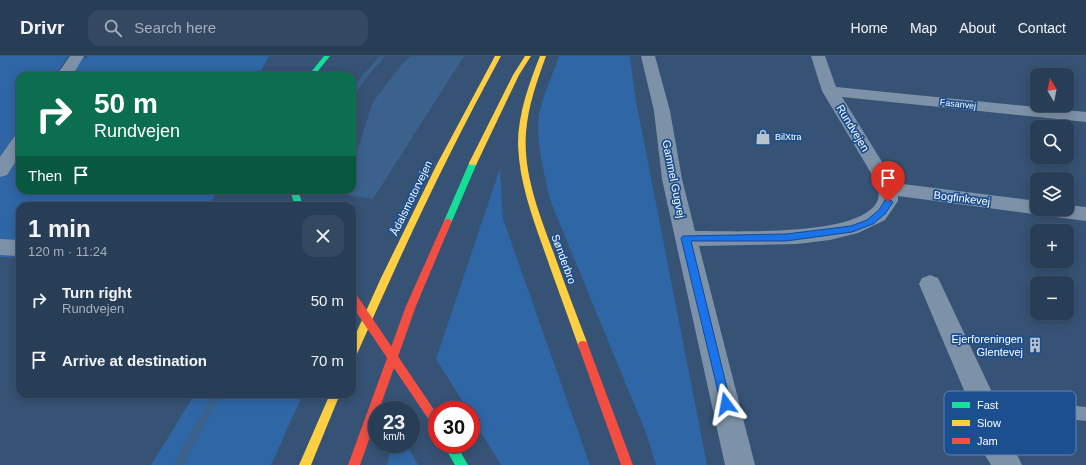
<!DOCTYPE html>
<html lang="en">
<head>
<meta charset="utf-8">
<style>
  :root { --surface:#283e57; --page:#344961; --text:#f1f3f6; --muted:#a5aeba; --line:#44576d }
  body { margin:0; font-family:Helvetica,sans-serif; background:var(--page); color:var(--text); height:100vh; display:flex; flex-direction:column; font-size:15px; white-space:nowrap }
  * { box-sizing:border-box; margin:0 }
  p { font-size:13px; color:var(--muted) }
  .icon { flex:none; width:22px; height:22px; fill:none; stroke:currentColor; stroke-width:2; stroke-linecap:round; stroke-linejoin:round }
  .map { position:relative; flex:1; overflow:hidden }
  .drawer { position:absolute; left:16px; top:146px; width:340px; height:196px; display:flex; flex-direction:column; background:var(--surface); border-radius:12px; box-shadow:0 2px 10px #0003,0 0 0 1px var(--line) }
  .drawer>* { flex:none }
  .hud { position:absolute; left:16px; top:16px; width:340px; height:122px; border-radius:12px; box-shadow:0 2px 10px #0003,0 0 0 1px var(--line); background:#0b6e4f; color:#fff; overflow:hidden }
  .needle { width:26px; rotate:350deg }
  .tools { position:absolute; left:1030px; top:12px; display:grid; gap:8px }
  .tools a { display:grid; place-items:center; width:44px; height:44px; border-radius:8px; background:var(--surface); box-shadow:0 2px 10px #0003,0 0 0 1px var(--line); font-size:20px }
  .speed { position:absolute; left:368px; top:345px; display:flex; gap:8px; font-size:20px; font-weight:700; text-align:center }
  .speed>* { display:grid; place-content:center; width:52px; height:52px; border-radius:50%; background:var(--surface); box-shadow:0 2px 10px #0003,0 0 0 1px var(--line); line-height:1 }
  .speed small { font-size:10px; font-weight:400 }
  .speed .limit { border:6px solid #d22; background:#fff; color:#111 }
  .pin { position:absolute; display:grid; place-items:center; width:34px; height:34px; color:#fff; margin:-41px -17px; border-radius:50% 50% 50% 0; rotate:-45deg; box-shadow:0 0 4px #0007 }
  .pin .icon { rotate:45deg }
  .me { position:absolute; width:44px; margin:-22px; rotate:347deg; stroke-linejoin:round; filter:drop-shadow(0 0 3px #0008) }
  .turn { display:flex; align-items:center; gap:14px; height:84px; padding:0 12px; font-size:18px }
  .turn .icon { width:52px; height:52px; stroke-width:2.5 }
  .turn b { display:block; font-size:28px; line-height:34px }
  .then { display:flex; align-items:center; height:38px; padding:0 12px; background:#0003; gap:8px; font-size:15px }
  .round { display:grid; place-items:center; flex:none; width:42px; height:42px; border-radius:12px; background:var(--page) }
  .summary { display:flex; align-items:center; justify-content:space-between; height:68px; padding:0 12px }
  h1 { font-size:24px; font-weight:700; line-height:30px }
  ul { padding:0; list-style:none }
  li { display:flex; align-items:center; gap:12px; height:60px; padding:0 12px }
  li div { flex:1 }
  li b { display:block; font-size:15px }
  li em { font-style:normal }
  header { display:flex; align-items:center; gap:24px; box-sizing:border-box; height:56px; padding:0 20px; background:var(--surface); border-bottom:1px solid var(--line) }
  header strong { font-size:19px }
  nav { display:flex; gap:22px; margin-inline-start:auto; font-size:14px }
  .search { width:280px; height:36px; background:var(--page); display:flex; align-items:center; gap:10px; box-sizing:border-box; padding:0 14px; border-radius:12px; color:var(--muted); font-size:15px }
  .map>svg:first-child { display:block }
  .green { fill:#2f66a5 }
  .water { fill:#3b618d }
  .lines { fill:none; stroke-linecap:round; stroke-linejoin:round }
  .stream { fill:#3b618d; fill-rule:evenodd }
  .lane { fill:#7d92a8; fill-rule:evenodd }
  .street { fill:#7d92a8; fill-rule:evenodd }
  .fast { fill:#16e098; fill-rule:evenodd }
  .slow { fill:#ffcf43; fill-rule:evenodd }
  .jam { fill:#f24e42; fill-rule:evenodd }
  .jam-bridge { stroke:#f24e42; stroke-width:10 }
  .route { fill:#1a73e8; stroke:#114b97 }
  .labels { text-anchor:middle; stroke-width:3.5; stroke-linejoin:round; paint-order:stroke }
  .far-street-label { font-size:9px; fill:#fff; stroke:#1b4f8f }
  .far-poi-label { font-size:9px; fill:#fff; stroke:#1b4f8f; text-anchor:start }
  .street-label { font-size:11px; fill:#fff; stroke:#1b4f8f }
  .poi-label { font-size:11px; fill:#fff; stroke:#1b4f8f; text-anchor:end }
  .key { fill:#1b4f8f; stroke:#5f84b1; stroke-width:1 }
  .key-label { font-size:11px; fill:#fff }
</style>
</head>
<body>
<header>
<strong>Drivr</strong>
<div class="search"><svg class="icon" aria-label="search" viewBox="0 0 24 24"><circle cx="10" cy="10" r="6"/><path d="M15 15l6 6"/></svg>Search here</div>
<nav><a>Home</a><a>Map</a><a>About</a><a>Contact</a></nav>
</header>
<div class="map">
<svg width="1086" height="409" viewBox="0 0 1086 409">
  <rect width="100%" height="100%" fill="#365274"/>
  <g class="green">
    <polygon points="0,0 68,0 55,20 20,20 20,134 219,134 208,150 20,150 20,202 0,201"/>
    <polygon points="88,0 269,0 258,20 70,20 82,2 87,2"/>
    <path d="M559,0H630L635,40L707,409H656L646,377L550,144C545,120 538,95 538,71C538,48 552,22 559,0Z"/>
    <polygon points="500,112 503,163 590,409 501,409 471,360 471,354 468,354 436,303"/>
    <polygon points="195,338 303,338 271,409 151,409"/>
    <polygon points="392,388 407,388 418,409 387,409"/>
  </g>
  <polygon class="water" points="411,0 464,0 373,143 347,139 348,134 352,134 352,111 373,46 402,8"/>
  <g class="lines">
    <g class="stream">
      <path d="M380,0H385L365,23L354,41L352,42C352,27 371,11 380,0Z"/>
      <polygon points="316,134 322,134 320,137 318,138 315,136"/>
      <polygon points="213,338 221,338 183,409 173,409"/>
    </g>
    <polygon class="lane" points="983,340 1086,351 1086,365 983,354 977,352 975,347 977,342"/>
    <g class="street">
      <polygon points="70,0 84,0 72,20 56,20"/>
      <path d="M641,0H655L670,55L682,123L695,175C732,175 859,181 877,146C881,139 877,129 874,122L822,35L811,0H825L836,31L1086,56V66L842,41L895,127L1037,145V153H1067V149L1086,151V165L898,140V145L885,164L858,177L830,184L797,188L699,190L755,409H725L662,123L654,55Z"/>
      <polygon points="20,80 20,99 7,119 0,121 0,101 14,81"/>
      <polygon points="0,183 20,184 20,200 0,199"/>
      <path d="M930,219L938,222L941,228L997,347L992,356C998,375 1014,390 1022,409H991L973,380L964,355L969,346L919,228L922,222Z"/>
    </g>
    <g class="fast">
      <polygon points="324,0 330,0 314,20 308,20"/>
      <polygon points="470,105 476,105 477,107 452,165 451,167 445,167 444,165"/>
      <polygon points="290,134 298,134 303,150 295,150"/>
      <polygon points="443,388 456,388 468,409 455,409"/>
    </g>
    <g class="slow">
      <path d="M495,0H501C448,97 401,197 357,298L356,301L352,302V286L381,222L436,110Z"/>
      <polygon points="525,0 531,0 519,19 477,107 476,109 470,109 469,107 513,19"/>
      <path d="M540,0H546C537,25 528,50 526,77C523,117 539,157 553,195C564,226 576,258 588,289L587,292L583,293L579,292L578,289C567,257 555,226 544,194C532,160 519,125 518,88C518,58 529,28 540,0Z"/>
      <polygon points="330,338 340,338 311,409 299,409"/>
    </g>
    <g class="jam">
      <polygon points="448,162 452,165 416,250 379,354 377,354 377,361 360,409 348,409 406,250 444,165"/>
      <polygon points="583,285 587,286 588,289 633,409 621,409 578,289 579,286"/>
    </g>
    <polyline class="jam-bridge" points="352,241 437,367"/>
  </g>
  <polygon class="route" points="888,143 893,146 885,158 873,168 852,176 786,185 691,185 731,348 730,352 726,353 722,352 681,182 683,180 786,178 851,170 867,164 879,154 885,144"/>
  <defs>
    <g id="shop-bare" transform="scale(1.2)"><path d="M-5-2.5h2.3a2.7 3.5 0 0 1 5.4 0H5L5.5 6h-11ZM-1.5-2.5h3a1.5 2.3 0 0 0-3 0Z" fill="#b9c2ce" stroke="#1b4f8f" stroke-width="2.5" paint-order="stroke"/></g>
    <g id="building-bare" transform="scale(1.2)"><path d="M-4-6H4V6H1V3H-1V6H-4ZM-2.5-4.3h1.7v1.8h-1.7ZM.8-4.3h1.7v1.8H.8ZM-2.5-1h1.7V.8h-1.7ZM.8-1h1.7V.8H.8Z" fill="#b9c2ce" stroke="#1b4f8f" stroke-width="2.5" paint-order="stroke"/></g>
  </defs>
  <g fill-rule="evenodd">
    <use href="#shop-bare" x="763" y="81"/>
    <use href="#building-bare" x="1035" y="289"/>
  </g>
  <g class="labels">
    <g class="far-street-label">
      <text transform="translate(958 48) rotate(6)" y="3">Fasanvej</text>
    </g>
    <g class="far-poi-label">
      <text x="775" y="84">BilXtra</text>
    </g>
    <g class="street-label">
      <text transform="translate(853 72) rotate(59)" y="4">Rundvejen</text>
      <text transform="translate(674 123) rotate(79)" y="4">Gammel Gugvej</text>
      <text transform="translate(411 142) rotate(-64)" y="4">Ådalsmotorvejen</text>
      <text transform="translate(962 142) rotate(7)" y="4">Bogfinkevej</text>
      <text transform="translate(564 203) rotate(70)" y="4">Sønderbro</text>
    </g>
    <g class="poi-label">
      <text x="1023" y="287">Ejerforeningen<tspan x="1023" dy="13">Glentevej</tspan></text>
    </g>
  </g>
  <rect x="944" y="335" width="132" height="64" rx="6" class="key"/>
  <rect x="952" y="346" width="18" height="6" fill="#16e098"/>
  <rect x="952" y="364" width="18" height="6" fill="#ffcf43"/>
  <rect x="952" y="382" width="18" height="6" fill="#f24e42"/>
  <g class="key-label">
    <text x="977" y="353">Fast</text>
    <text x="977" y="371">Slow</text>
    <text x="977" y="389">Jam</text>
  </g>
</svg>
<div class="tools">
<a><svg class="needle" viewBox="-14 -14 28 28"><path d="M0-13l5 13h-10z" fill="#e53935"/><path d="M0 13l5-13h-10z" fill="#a5aeba"/></svg></a>
<a><svg class="icon" aria-label="search" viewBox="0 0 24 24"><circle cx="10" cy="10" r="6"/><path d="M15 15l6 6"/></svg></a>
<a><svg class="icon" aria-label="layers" viewBox="0 0 24 24"><path d="M12 4l9 5-9 5-9-5zM3 14l9 5 9-5"/></svg></a>
<a>+</a>
<a>−</a>
</div>
<div class="speed"><div>23<small>km/h</small></div><div class="limit">30</div></div>
<div class="pin" style="left:888px;top:146px;background:#d93025"><svg class="icon" aria-label="arrive" viewBox="0 0 24 24"><path d="M6 21V4h12l-3 4 3 4H6"/></svg></div>
<svg class="me" style="left:726px;top:348px" viewBox="-20 -20 40 40"><path d="M0-17L14 15 0 8-14 15z" fill="#1a73e8" stroke="#fff" stroke-width="4"/></svg>
<div class="hud">
<div class="turn"><svg class="icon" aria-label="right" viewBox="0 0 24 24"><path d="M7 20v-9h11M14 6l5 5-5 5"/></svg><div><b>50 m</b>Rundvejen</div></div>
<div class="then">Then<svg class="icon" aria-label="arrive" viewBox="0 0 24 24"><path d="M6 21V4h12l-3 4 3 4H6"/></svg></div>
</div>
<section class="drawer">
<div class="summary"><div><h1>1 min</h1><p>120 m · 11:24</p></div><a class="round"><svg class="icon" aria-label="close" viewBox="0 0 24 24"><path d="M6 6l12 12M18 6L6 18"/></svg></a></div>
<ul>
<li><svg class="icon" aria-label="right" viewBox="0 0 24 24"><path d="M7 20v-9h11M14 6l5 5-5 5"/></svg><div><b>Turn right</b><p>Rundvejen</p></div><em>50 m</em></li>
<li><svg class="icon" aria-label="arrive" viewBox="0 0 24 24"><path d="M6 21V4h12l-3 4 3 4H6"/></svg><div><b>Arrive at destination</b></div><em>70 m</em></li>
</ul>
</section>
</div>
</body>
</html>
